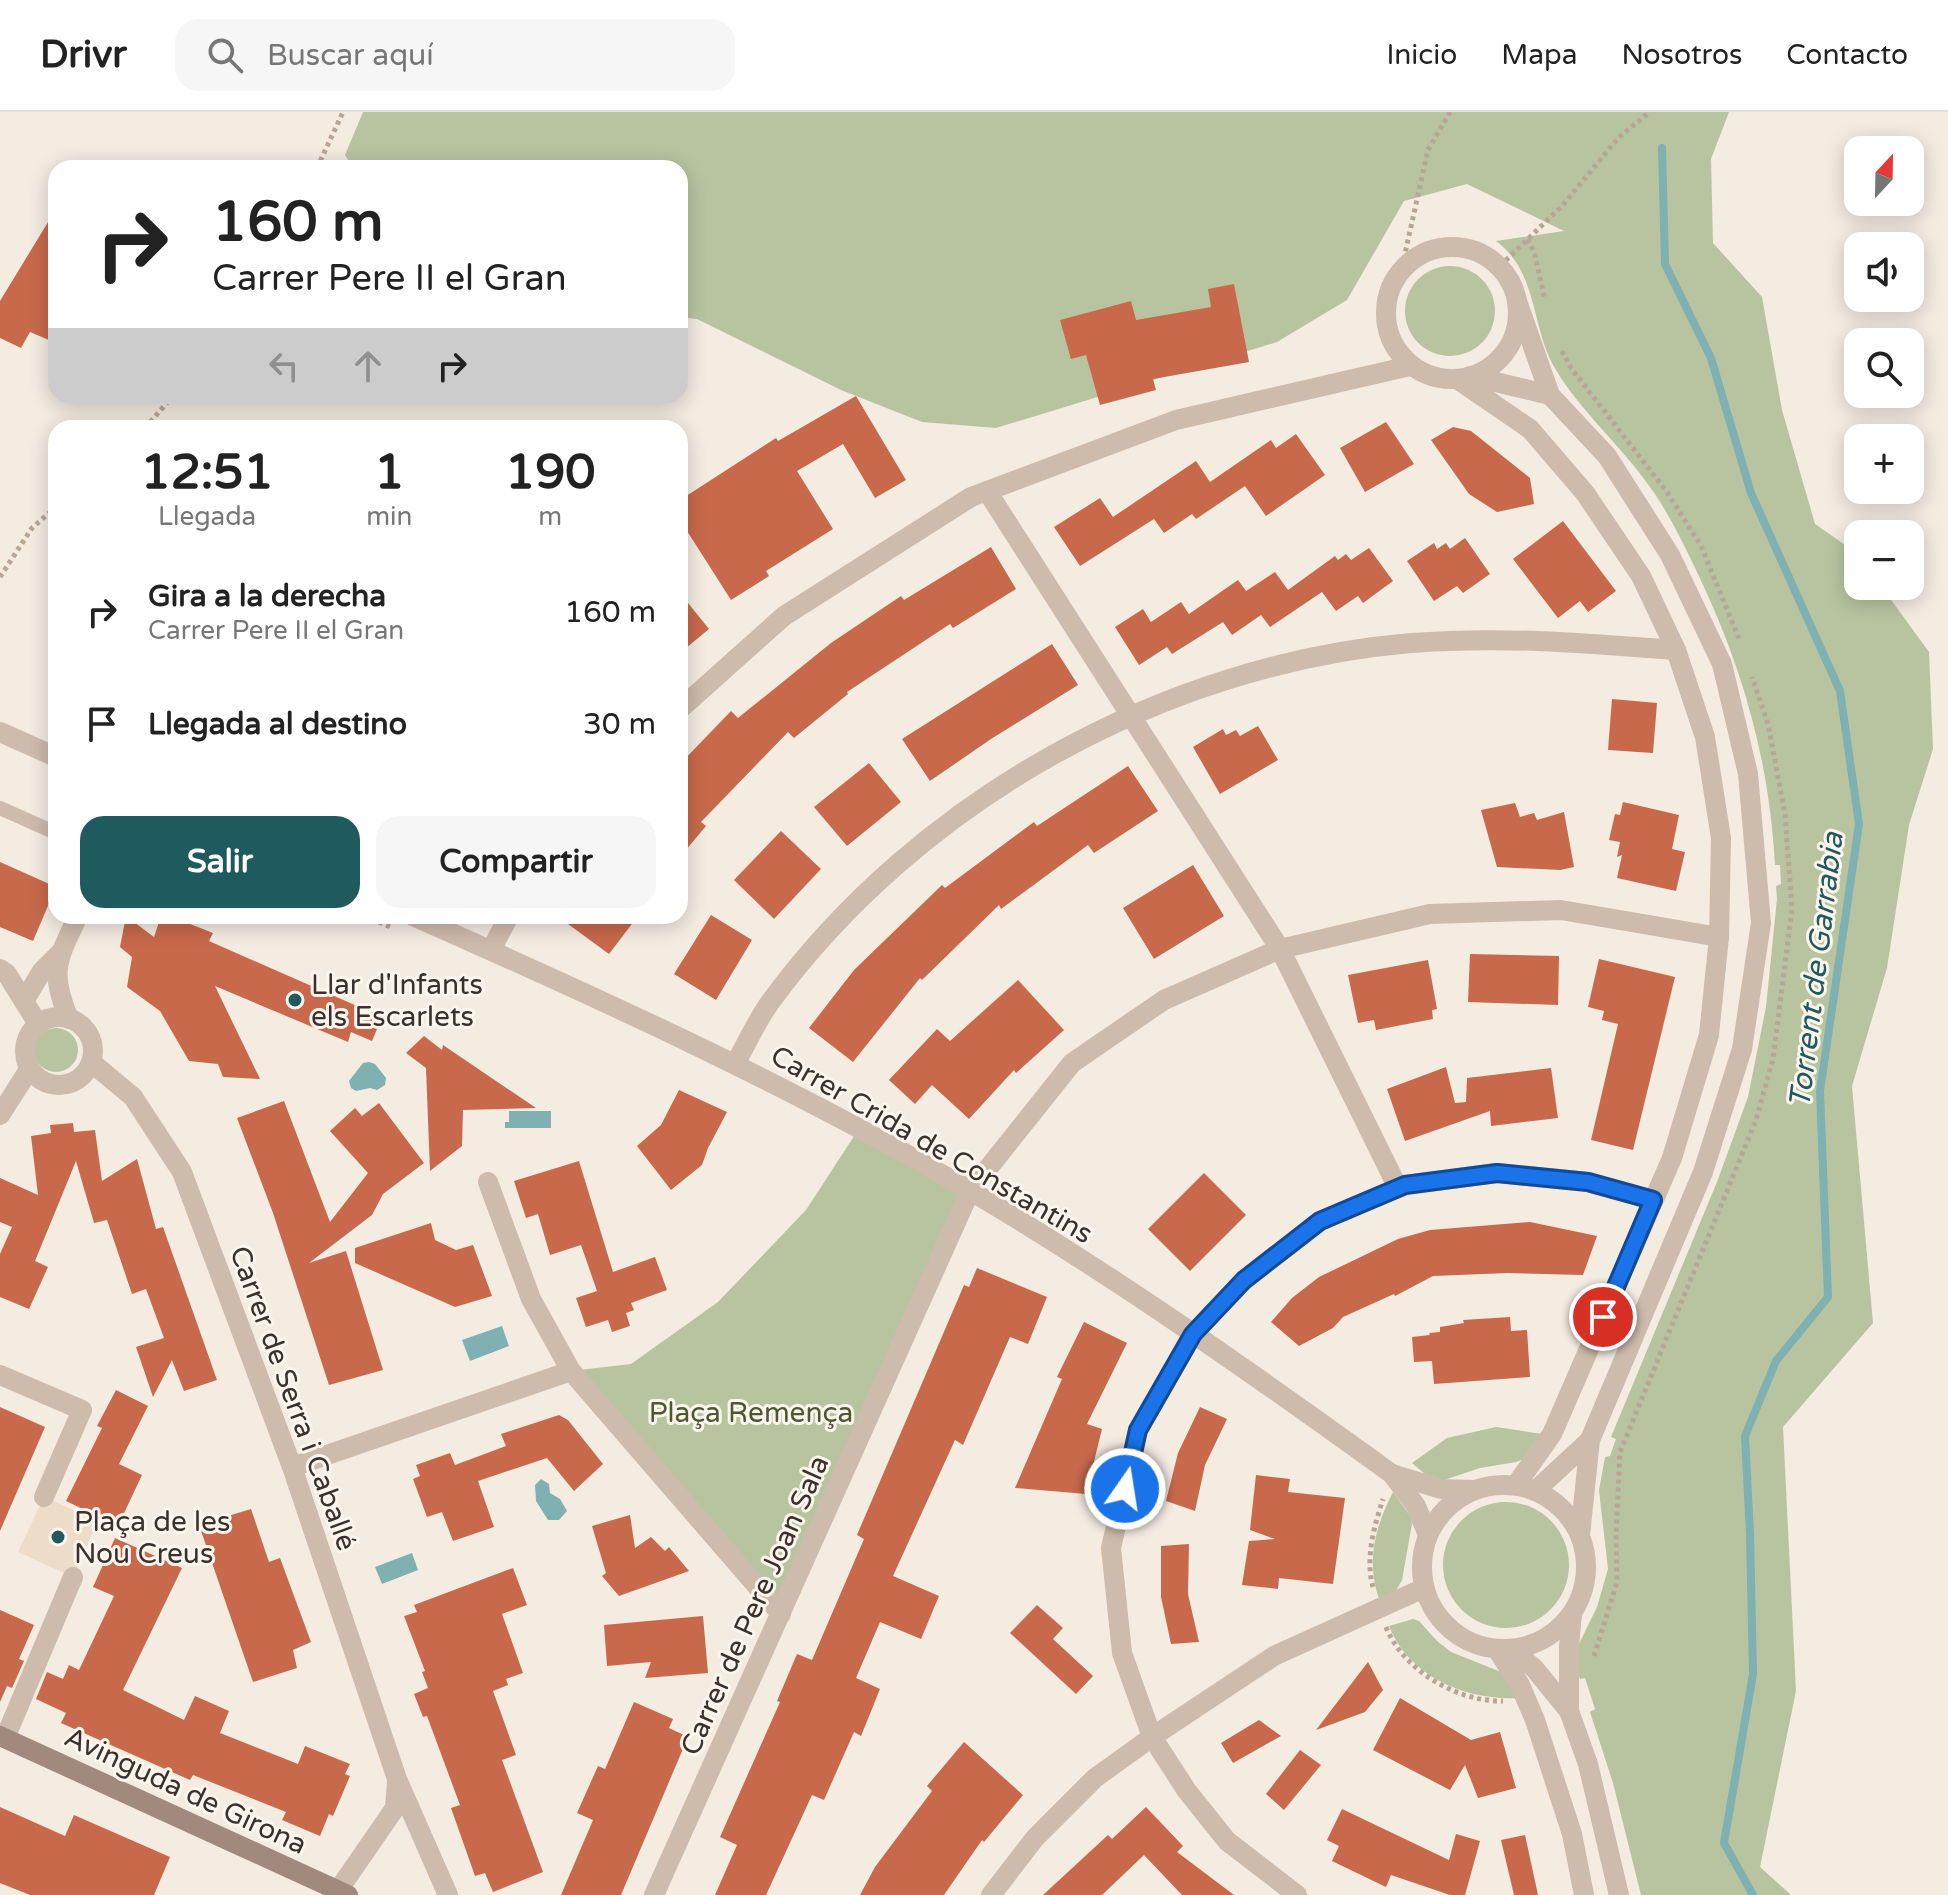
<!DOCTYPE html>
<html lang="es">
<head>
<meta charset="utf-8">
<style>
  :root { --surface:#fff; --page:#f6f6f6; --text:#222; --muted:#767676; --line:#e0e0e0; --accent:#1f5a5e }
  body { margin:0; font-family:"Varela Round",sans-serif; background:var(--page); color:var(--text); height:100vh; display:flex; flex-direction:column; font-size:30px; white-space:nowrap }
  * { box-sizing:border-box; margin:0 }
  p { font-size:26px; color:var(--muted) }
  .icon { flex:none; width:44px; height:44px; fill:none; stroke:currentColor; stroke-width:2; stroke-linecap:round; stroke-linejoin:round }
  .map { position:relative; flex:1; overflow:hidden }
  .side { position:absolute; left:48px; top:308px; width:640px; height:504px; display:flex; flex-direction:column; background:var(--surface); border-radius:24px; box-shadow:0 4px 20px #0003 }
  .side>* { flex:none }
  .banner { position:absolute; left:48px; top:48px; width:640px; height:244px; border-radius:24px; box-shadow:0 4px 20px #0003; background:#fff; color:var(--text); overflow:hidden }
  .needle { width:52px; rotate:22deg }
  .buttons { position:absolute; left:1844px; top:24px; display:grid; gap:16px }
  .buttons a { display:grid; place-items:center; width:80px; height:80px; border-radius:16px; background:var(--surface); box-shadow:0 4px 20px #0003; font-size:40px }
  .pin { position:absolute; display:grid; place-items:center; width:68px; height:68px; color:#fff; margin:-34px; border:4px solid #fff; border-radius:50%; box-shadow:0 2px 8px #0007 }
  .me { position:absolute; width:88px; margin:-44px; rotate:13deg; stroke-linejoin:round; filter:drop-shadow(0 0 6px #0008) }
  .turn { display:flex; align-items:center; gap:28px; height:168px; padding:0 32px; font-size:36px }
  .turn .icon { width:104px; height:104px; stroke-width:2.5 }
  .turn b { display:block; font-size:56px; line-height:68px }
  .lanes { display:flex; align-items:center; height:76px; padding:0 32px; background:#0003; justify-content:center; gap:40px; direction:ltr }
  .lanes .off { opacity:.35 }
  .eta { display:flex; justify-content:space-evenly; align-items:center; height:136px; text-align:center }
  .eta b { font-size:48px; font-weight:700; line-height:56px }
  .primary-button { display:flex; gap:16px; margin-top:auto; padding:16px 32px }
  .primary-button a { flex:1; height:92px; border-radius:24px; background:var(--accent); color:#fff; font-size:32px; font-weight:700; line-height:92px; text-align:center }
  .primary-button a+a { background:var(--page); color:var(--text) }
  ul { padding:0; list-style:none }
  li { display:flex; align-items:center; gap:24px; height:112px; padding:0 32px }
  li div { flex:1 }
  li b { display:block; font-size:30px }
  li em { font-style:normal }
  header { display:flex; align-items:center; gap:48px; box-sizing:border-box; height:112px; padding:0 40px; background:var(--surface); border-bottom:2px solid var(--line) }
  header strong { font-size:38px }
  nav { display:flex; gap:44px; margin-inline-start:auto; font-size:28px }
  .search { width:560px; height:72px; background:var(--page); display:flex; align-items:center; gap:20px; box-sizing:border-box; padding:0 28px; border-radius:24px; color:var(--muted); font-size:30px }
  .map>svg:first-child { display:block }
  .green { fill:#b8c4a0 }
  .plaza { fill:#ecdcc8 }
  .water { fill:#7fb0b2 }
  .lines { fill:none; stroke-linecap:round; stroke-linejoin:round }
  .stream { stroke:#7fb0b2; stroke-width:8 }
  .building { fill:#c8694b }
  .path { stroke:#b9a596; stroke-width:5; stroke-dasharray:4 4; stroke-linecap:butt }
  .service { stroke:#cdbbac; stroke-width:14 }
  .pedestrian { stroke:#cdbbac; stroke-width:20 }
  .minor { stroke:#cdbbac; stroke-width:20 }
  .secondary { stroke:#a18a7d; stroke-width:20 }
  .route-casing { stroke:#114b97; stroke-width:20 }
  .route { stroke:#1a73e8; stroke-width:14 }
  .poi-dot { fill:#1f5a5e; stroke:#fbf5ee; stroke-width:3 }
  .labels { text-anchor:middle; stroke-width:6; stroke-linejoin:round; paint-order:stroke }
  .poi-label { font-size:28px; fill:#3b302b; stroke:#fbf5ee; text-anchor:start }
  .street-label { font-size:28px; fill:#3b302b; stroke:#fbf5ee }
  .park-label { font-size:28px; fill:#4a5a2e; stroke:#fbf5ee }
  .water-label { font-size:30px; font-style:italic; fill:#1f5a5e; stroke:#fbf5ee }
</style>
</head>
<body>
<header>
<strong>Drivr</strong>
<div class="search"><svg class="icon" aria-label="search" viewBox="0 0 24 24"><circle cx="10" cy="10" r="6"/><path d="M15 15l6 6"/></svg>Buscar aquí</div>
<nav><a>Inicio</a><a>Mapa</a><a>Nosotros</a><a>Contacto</a></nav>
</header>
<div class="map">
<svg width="1948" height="1783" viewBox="0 0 1948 1783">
  <rect width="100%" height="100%" fill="#f4ebe1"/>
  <g class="green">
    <path d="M363,0H1729L1711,47L1713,131L1762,185L1782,298L1815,412L1858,442V474H1881L1929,540L1933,637L1909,713L1887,856L1852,974L1873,1211L1783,1315L1796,1579L1760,1755L1791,1783H1641L1613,1671L1590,1600L1595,1597L1585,1566L1580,1567L1574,1551L1578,1534L1597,1495L1608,1457L1599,1378L1605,1345L1610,1344L1616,1327L1611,1325L1717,1070L1748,985L1766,895L1777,787L1776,774L1781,772L1780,753H1775C1769,647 1743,557 1698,462C1682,429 1666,395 1644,367C1617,330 1580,298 1556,258C1530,215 1539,161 1496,129L1564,119L1467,72L1404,89L1347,188L1277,230L996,316L922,310L841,278L697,207L680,205V56H353L345,43Z"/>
    <circle cx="1450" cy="199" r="45"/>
    <circle cx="56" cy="938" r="22"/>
    <polygon points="858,1018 970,1079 781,1502 571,1259 631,1252 718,1190 806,1098"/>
    <polygon points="1496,1315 1542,1322 1524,1347 1516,1350 1480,1356 1444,1368 1425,1362 1412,1351 1447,1326"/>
    <path d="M1393,1380L1411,1405L1412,1412L1402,1468L1396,1479L1379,1487C1366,1449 1375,1415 1393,1380Z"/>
    <circle cx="1506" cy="1453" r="63"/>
    <path d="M1413,1507L1419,1509L1437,1529L1451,1540L1501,1560L1519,1586C1467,1589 1409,1565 1389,1514Z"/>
  </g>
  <polygon class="plaza" points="44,1385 98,1409 73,1465 18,1440"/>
  <g class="water">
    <polygon points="369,950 375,952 386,966 385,973 377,978 370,976 356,979 351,976 349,969 363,951"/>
    <polygon points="509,999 551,999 551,1016 505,1016 505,1010 509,1010"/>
    <polygon points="502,1214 509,1234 470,1249 462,1228"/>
    <polygon points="541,1367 549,1372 550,1381 560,1387 567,1399 559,1408 548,1408 536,1389 535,1373"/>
    <polygon points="412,1441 418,1458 382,1472 375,1455"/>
  </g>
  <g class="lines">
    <polyline class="stream" points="1662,36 1665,152 1711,246 1751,381 1840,579 1859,712 1820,979 1828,1185 1776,1249 1745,1324 1750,1422 1753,1562 1724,1731 1753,1783"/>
  </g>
  <g class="building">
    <polygon points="56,97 56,231 30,220 21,236 0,226 0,189"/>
    <polygon points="1234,172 1249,250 1153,267 1156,278 1100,293 1086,243 1071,247 1060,208 1131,189 1136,208 1211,195 1208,177"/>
    <polygon points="856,284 906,368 875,386 843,332 797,359 833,417 766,459 769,464 731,488 680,408 680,388 776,326 778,329"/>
    <polygon points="1386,310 1414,352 1365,380 1340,336"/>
    <polygon points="1453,315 1471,319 1530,366 1534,392 1497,400 1469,382 1431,328"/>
    <polygon points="1296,322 1325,363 1266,404 1245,374 1196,407 1192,402 1164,421 1154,407 1080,454 1054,415 1100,386 1113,405 1196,349 1210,370 1271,328 1276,336"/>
    <polygon points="1563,409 1616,479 1588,500 1580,489 1558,506 1513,447"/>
    <polygon points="1465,426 1490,462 1463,481 1457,474 1434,489 1407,449 1434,431 1437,437 1446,431 1450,437"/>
    <polygon points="991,435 1016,477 953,516 950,512 847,580 848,582 794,626 788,620 701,710 706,714 680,745 680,652 731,599 738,606 831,531 901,484 904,488"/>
    <polygon points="1369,436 1393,469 1363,491 1358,484 1336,499 1322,480 1270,515 1261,503 1232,523 1223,510 1172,542 1167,535 1139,553 1115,515 1143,497 1151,510 1181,490 1189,502 1238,468 1246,479 1275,460 1288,478 1335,444 1338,448 1346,442 1351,448"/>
    <polygon points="680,481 709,517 680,541"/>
    <polygon points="1052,532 1078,573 991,627 930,669 902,627"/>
    <polygon points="1612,587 1657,591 1653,641 1608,638"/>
    <polygon points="1258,614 1278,648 1220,682 1193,635 1223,617 1226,623 1236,618 1240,624"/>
    <polygon points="869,651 901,690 847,734 814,695"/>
    <polygon points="1128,654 1158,699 1094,741 1088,733 1001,797 999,793 922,868 920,866 853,950 809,916 854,858 942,773 945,776 1034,710 1037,714"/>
    <polygon points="1623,690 1679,703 1672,737 1685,740 1676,779 1617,766 1622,743 1617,745 1620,730 1609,728 1615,702 1620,703"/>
    <polygon points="1515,691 1520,705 1534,701 1537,708 1564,700 1574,755 1560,758 1497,755 1481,698"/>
    <polygon points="781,719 821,757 774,807 734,768"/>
    <polygon points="0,750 56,775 33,829 0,815"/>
    <polygon points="1193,753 1224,804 1154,847 1123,796"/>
    <polygon points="711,803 752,828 716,888 674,862"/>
    <polygon points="126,804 154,825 161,804 170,804 213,821 209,829 382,905 372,929 351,920 348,930 215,874 260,967 223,965 218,952 189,949 160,899 127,875 132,845 120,835"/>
    <polygon points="557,804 638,804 609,842"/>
    <polygon points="1470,842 1559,844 1558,893 1468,890"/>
    <polygon points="1599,847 1675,865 1633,1038 1591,1028 1618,912 1602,908 1604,899 1588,895"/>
    <polygon points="1428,848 1437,897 1432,898 1433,907 1376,918 1374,908 1358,911 1348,863"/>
    <polygon points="1018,868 1064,918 1016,961 1014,958 969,1007 932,973 915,992 889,968 937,917 950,929"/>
    <polygon points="424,924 442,938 443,933 536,996 463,998 462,1034 430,1059 426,956 406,941"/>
    <polygon points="1446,955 1455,991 1466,990 1467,966 1551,956 1558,1006 1491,1014 1490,999 1405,1029 1387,977"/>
    <polygon points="679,978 727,1000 708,1036 702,1053 671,1078 637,1034 661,1013"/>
    <polygon points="284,989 330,1110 368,1061 330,1019 355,996 362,1004 379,991 424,1051 383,1082 372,1103 309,1151 346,1139 383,1258 329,1273 273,1101 237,1006"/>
    <polygon points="73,1011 74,1020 95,1018 102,1069 137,1047 156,1117 163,1115 217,1268 184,1279 172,1248 153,1285 136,1235 164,1226 146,1177 132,1182 107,1108 94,1111 76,1049 35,1149 48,1155 29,1197 0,1185 0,1142 12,1115 0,1110 0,1066 38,1083 31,1024 51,1021 50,1013"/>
    <polygon points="579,1049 613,1160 655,1145 667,1178 631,1191 634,1198 626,1201 630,1214 612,1220 608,1208 586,1215 576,1186 597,1179 581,1133 550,1143 538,1102 526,1106 514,1069"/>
    <polygon points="1204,1061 1246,1103 1190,1159 1148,1117"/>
    <polygon points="1530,1110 1597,1124 1583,1163 1508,1161 1433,1164 1395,1184 1394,1182 1343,1205 1333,1216 1299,1234 1271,1210 1292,1186 1319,1165 1398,1127 1430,1118"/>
    <polygon points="431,1111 435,1128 456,1138 473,1133 492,1184 455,1195 355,1151 355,1136"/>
    <polygon points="977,1156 1047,1185 1028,1232 1010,1225 963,1333 955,1328 893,1464 939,1484 921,1527 880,1510 856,1566 880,1577 861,1624 854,1620 824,1688 812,1683 766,1783 715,1783 737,1733 720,1725 780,1590 777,1589 797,1542 812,1548 864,1427 857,1423 964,1173 969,1175"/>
    <polygon points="1510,1205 1511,1219 1527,1218 1530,1265 1434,1272 1432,1249 1414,1250 1412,1225 1430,1223 1429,1221 1440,1220 1440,1215 1464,1211 1463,1208"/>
    <polygon points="1084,1210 1127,1231 1087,1312 1102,1317 1086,1382 1015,1376 1062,1267 1057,1265"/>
    <polygon points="116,1278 148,1294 119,1352 142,1363 118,1414 66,1389 102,1316 97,1314"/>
    <polygon points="0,1295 45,1315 0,1419"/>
    <polygon points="1200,1295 1227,1307 1205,1353 1195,1399 1166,1389 1178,1341"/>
    <polygon points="559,1303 568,1308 603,1352 574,1379 547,1346 478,1369 494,1415 453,1429 442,1400 427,1405 413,1367 420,1364 416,1353 450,1341 455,1353 506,1334 501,1322"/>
    <polygon points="1256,1363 1290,1367 1288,1380 1345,1386 1333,1472 1279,1466 1278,1477 1242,1473 1249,1429 1275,1427 1250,1418"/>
    <polygon points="251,1397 269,1450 280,1446 311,1530 293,1538 297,1556 253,1570 199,1413"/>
    <polygon points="630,1403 635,1436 651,1425 665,1439 669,1435 689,1459 619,1484 602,1464 606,1461 592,1414"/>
    <polygon points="115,1426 182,1456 123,1578 184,1608 195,1584 229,1599 220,1621 298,1652 305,1634 350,1652 345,1662 350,1664 333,1704 329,1702 320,1724 282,1708 286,1700 193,1663 190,1668 61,1611 66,1601 36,1587 47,1560 63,1567 69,1553 79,1558 114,1484 93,1475"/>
    <polygon points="1189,1432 1188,1482 1199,1530 1171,1532 1161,1485 1161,1434"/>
    <polygon points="513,1456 527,1493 502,1502 523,1561 506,1567 508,1573 493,1579 516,1643 502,1648 543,1760 493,1780 485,1761 475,1764 451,1696 460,1693 427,1604 423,1605 414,1582 428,1576 422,1560 425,1559 404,1504 417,1500 414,1493"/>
    <polygon points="1037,1493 1063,1516 1053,1527 1093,1564 1076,1582 1010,1521"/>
    <polygon points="0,1498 34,1513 19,1547 24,1549 12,1576 7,1574 0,1590"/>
    <polygon points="703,1504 708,1561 645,1566 651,1550 607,1554 604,1513"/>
    <polygon points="1368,1550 1383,1578 1365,1600 1316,1618"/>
    <polygon points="1400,1586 1471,1628 1500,1620 1516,1676 1478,1686 1465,1653 1450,1678 1373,1638"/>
    <polygon points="634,1590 673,1607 669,1616 688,1625 621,1783 561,1783 593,1708 577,1701 598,1654 605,1657"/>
    <polygon points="1259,1608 1281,1624 1233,1651 1221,1631"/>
    <polygon points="964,1630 1023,1683 984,1730 982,1728 944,1783 860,1783 875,1755 932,1679 927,1674"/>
    <polygon points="1300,1638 1321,1653 1284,1698 1266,1682"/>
    <polygon points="0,1695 65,1724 74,1703 170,1745 154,1783 30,1783 0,1771"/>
    <polygon points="1146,1695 1183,1734 1177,1740 1234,1783 1182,1783 1144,1743 1102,1783 1043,1783 1108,1723 1112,1727"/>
    <polygon points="1342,1697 1449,1748 1456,1722 1480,1729 1465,1783 1450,1783 1391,1763 1386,1775 1332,1749 1339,1734 1327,1728"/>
    <polygon points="1525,1723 1538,1783 1514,1783 1501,1728"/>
  </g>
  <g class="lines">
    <g class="path">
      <polyline points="317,56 343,0"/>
      <polyline points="1528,127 1535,143 1545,188"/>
      <polyline points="1500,154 1562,94 1619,25 1650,0"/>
      <polyline points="1402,155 1428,38 1450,0"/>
      <polyline points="1562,239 1571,256 1667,380 1701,434 1740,529"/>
      <polyline points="145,316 173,284"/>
      <polyline points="0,465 32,416 56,395"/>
      <polyline points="364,804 393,816"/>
      <path d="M1373,1475C1365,1446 1374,1415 1383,1387"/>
      <path d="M1386,1515C1403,1558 1457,1590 1503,1589"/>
      <polyline points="1594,1544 1617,1470 1616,1423 1620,1340 1756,1008 1773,947 1792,797 1785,702 1768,612 1752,565"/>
    </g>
    <polyline class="service" points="0,696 56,721"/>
    <polyline class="pedestrian" points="987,379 1280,837 1398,1076"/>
    <g class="minor">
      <circle cx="1452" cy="201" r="66"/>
      <polyline points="1517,189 1550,283 1607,344 1670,443 1722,552 1748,662 1761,811 1742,937 1703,1060 1590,1328 1580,1423"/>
      <polyline points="1470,264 1550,283"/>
      <polyline points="1457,267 1530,317 1585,381 1641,464 1676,538 1705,625 1721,726 1719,825 1709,923 1672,1046 1552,1322 1516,1373"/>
      <polyline points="680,597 784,504 971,385 1176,308 1410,254"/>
      <polyline points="0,620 56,645"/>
      <path d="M413,804C603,888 792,974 971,1079C1116,1165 1255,1263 1392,1362L1416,1394L1428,1423"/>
      <polyline points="491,838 509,804"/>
      <polyline points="0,857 7,862 38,912"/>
      <polyline points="24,889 42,859 60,841"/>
      <circle cx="59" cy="939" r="34"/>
      <path d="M69,907C49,860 57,848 78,804"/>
      <polyline points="91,950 133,985 182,1060 292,1355 397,1667 448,1783"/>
      <path d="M735,952C747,931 757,908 771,889C918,689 1163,552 1411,531C1500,524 1587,531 1676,538"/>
      <polyline points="0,1003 30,956"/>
      <polyline points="488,1070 531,1187 571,1259 781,1502"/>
      <polyline points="0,1263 82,1298 44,1385"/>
      <polyline points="292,1355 571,1259"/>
      <polyline points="1392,1362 1441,1377 1473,1378"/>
      <circle cx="1504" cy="1455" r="82"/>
      <polyline points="1535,1379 1590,1328"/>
      <polyline points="1572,1502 1569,1534 1569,1599 1588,1652 1619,1783"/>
      <polyline points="1497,1537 1520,1573 1535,1608 1572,1722 1584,1783"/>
      <polyline points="1510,1537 1534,1556 1569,1599"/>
      <polyline points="5,1626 73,1465"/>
      <polyline points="335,1783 395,1696 397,1670"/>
      <polyline points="654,1783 970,1079 1072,951 1164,888 1280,837 1430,802 1561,798 1719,825"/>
      <polyline points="991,1783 1035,1726 1095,1666 1152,1625 1274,1544 1424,1476"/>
      <polyline points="1297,1783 1227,1729 1187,1679 1152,1625 1122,1541 1111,1436 1138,1318 1193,1222 1244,1168 1320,1109 1405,1073 1497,1061 1588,1070 1653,1088"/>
    </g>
    <polyline class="secondary" points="0,1624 348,1783"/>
  </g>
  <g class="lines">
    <g class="route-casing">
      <polyline id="route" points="1125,1377 1138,1318 1193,1222 1244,1168 1320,1109 1405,1073 1497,1061 1588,1070 1653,1088 1603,1205"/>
    </g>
    <use href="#route" class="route"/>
  </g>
  <g class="poi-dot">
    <circle cx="295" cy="888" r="8"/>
    <circle cx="58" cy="1425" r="8"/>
  </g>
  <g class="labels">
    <g class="poi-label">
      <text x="311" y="882">Llar d'Infants<tspan x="311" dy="32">els Escarlets</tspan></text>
      <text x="74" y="1419">Plaça de les<tspan x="74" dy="32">Nou Creus</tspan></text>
    </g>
    <g class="street-label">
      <text transform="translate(932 1032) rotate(30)" y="10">Carrer Crida de Constantins</text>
      <text transform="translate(294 1286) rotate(70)" y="10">Carrer de Serra i Caballé</text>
      <text transform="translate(754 1493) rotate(-66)" y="10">Carrer de Pere Joan Sala</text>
      <text transform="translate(186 1678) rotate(25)" y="10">Avinguda de Girona</text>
    </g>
    <g class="park-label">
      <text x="751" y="1310">Plaça Remença</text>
    </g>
    <g class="water-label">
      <text transform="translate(1816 858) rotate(-83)" y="10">Torrent de Garrabia</text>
    </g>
  </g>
</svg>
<div class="buttons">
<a><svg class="needle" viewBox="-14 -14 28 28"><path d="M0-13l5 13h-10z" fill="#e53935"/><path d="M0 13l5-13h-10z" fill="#767676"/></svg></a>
<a><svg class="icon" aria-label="sound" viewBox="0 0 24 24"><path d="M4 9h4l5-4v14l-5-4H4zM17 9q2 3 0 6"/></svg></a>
<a><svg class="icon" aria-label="search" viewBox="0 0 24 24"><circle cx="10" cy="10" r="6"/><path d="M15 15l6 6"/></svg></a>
<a>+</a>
<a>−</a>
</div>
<div class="pin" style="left:1603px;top:1205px;background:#d93025"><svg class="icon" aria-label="arrive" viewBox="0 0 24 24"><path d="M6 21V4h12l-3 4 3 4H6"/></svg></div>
<svg class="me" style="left:1125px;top:1377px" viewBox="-20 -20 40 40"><circle r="17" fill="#1a73e8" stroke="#fff" stroke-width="3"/><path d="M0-11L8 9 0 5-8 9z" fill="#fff"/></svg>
<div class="banner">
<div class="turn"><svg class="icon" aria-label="right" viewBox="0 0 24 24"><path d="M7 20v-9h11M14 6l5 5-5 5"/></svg><div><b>160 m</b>Carrer Pere II el Gran</div></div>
<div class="lanes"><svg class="icon off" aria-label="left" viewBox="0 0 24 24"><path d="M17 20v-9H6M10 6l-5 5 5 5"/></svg><svg class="icon off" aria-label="ahead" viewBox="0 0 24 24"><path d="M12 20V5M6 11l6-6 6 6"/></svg><svg class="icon" aria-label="right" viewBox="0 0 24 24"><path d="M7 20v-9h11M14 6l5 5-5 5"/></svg></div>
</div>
<section class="side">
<div class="eta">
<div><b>12:51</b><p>Llegada</p></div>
<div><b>1</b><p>min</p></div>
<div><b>190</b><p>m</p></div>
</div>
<ul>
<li><svg class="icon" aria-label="right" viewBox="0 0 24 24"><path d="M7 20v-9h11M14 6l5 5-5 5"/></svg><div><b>Gira a la derecha</b><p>Carrer Pere II el Gran</p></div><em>160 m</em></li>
<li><svg class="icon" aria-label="arrive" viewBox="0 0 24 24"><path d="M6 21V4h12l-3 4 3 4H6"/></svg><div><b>Llegada al destino</b></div><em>30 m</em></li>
</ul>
<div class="primary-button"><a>Salir</a><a>Compartir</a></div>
</section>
</div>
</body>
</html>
